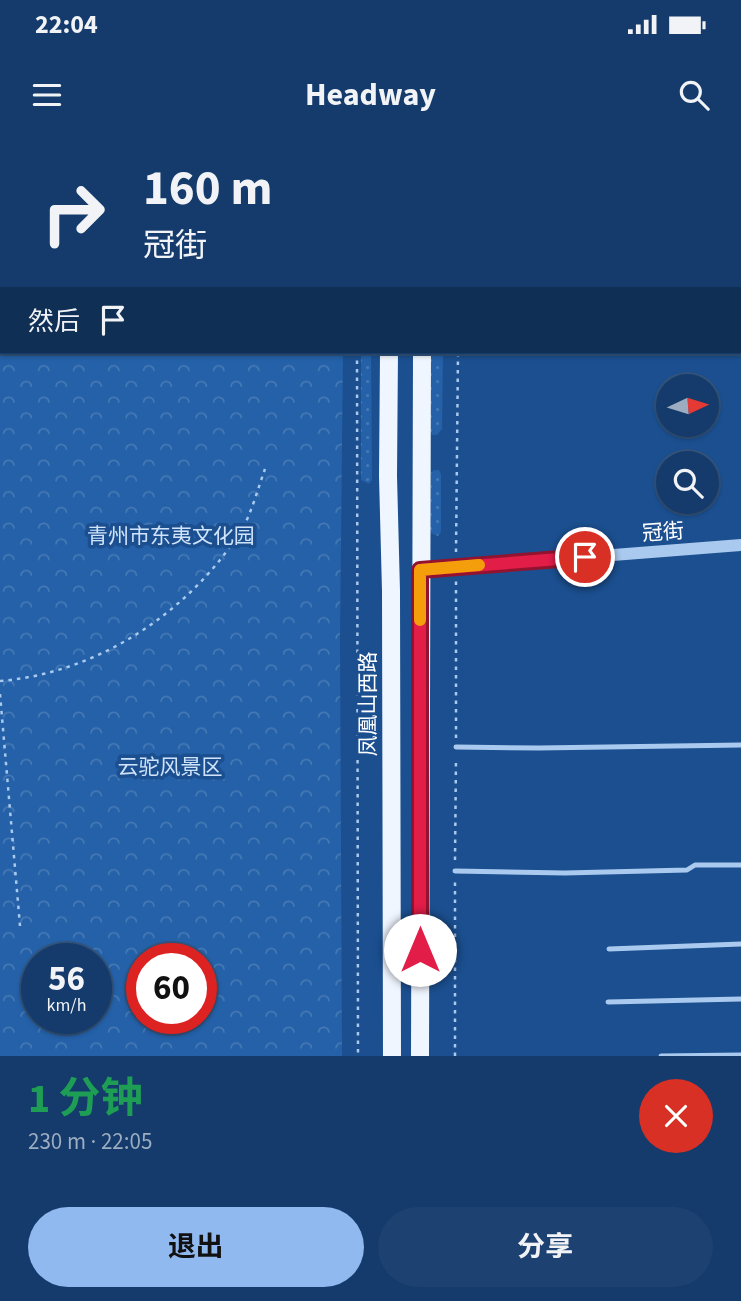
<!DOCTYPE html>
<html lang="zh">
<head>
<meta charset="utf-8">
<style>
  :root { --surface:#143b6b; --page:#1d4271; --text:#f1f3f6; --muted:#9dadc1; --line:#33557e; --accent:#90b9f0 }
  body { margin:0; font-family:"Source Sans 3","Noto Sans SC",sans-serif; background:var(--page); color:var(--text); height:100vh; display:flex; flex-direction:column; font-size:26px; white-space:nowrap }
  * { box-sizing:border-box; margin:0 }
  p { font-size:23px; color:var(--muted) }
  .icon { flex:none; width:38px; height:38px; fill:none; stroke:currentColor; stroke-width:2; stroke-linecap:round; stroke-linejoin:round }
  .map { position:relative; height:916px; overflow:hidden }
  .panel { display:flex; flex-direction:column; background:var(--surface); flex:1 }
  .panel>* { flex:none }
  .hud { position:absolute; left:0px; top:0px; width:742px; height:214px; box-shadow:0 2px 5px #0004,0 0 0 2px var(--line); background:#143b6b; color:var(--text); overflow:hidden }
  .needle { width:46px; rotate:86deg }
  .buttons { position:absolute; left:656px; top:234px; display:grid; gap:14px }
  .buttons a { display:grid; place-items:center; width:63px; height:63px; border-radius:50%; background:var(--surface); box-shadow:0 2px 5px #0004,0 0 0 2px var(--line); font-size:35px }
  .speed { position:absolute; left:21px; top:803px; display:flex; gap:14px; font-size:35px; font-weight:700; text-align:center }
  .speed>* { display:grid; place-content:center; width:91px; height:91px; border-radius:50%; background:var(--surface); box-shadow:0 2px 5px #0004,0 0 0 2px var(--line); line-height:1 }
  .speed small { font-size:18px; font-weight:400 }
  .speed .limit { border:10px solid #d22; background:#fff; color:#111 }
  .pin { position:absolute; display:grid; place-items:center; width:60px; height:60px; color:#fff; margin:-30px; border:4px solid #fff; border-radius:50%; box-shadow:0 2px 7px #0007 }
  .me { position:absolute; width:77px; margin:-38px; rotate:0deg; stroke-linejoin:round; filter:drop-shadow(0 0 5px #0008) }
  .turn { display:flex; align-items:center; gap:24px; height:147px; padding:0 28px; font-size:32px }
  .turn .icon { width:91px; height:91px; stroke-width:2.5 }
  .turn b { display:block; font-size:49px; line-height:60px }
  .then { display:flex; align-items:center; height:66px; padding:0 28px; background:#0003; gap:14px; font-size:26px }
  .round { display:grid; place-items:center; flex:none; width:74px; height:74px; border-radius:37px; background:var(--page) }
  .headline { display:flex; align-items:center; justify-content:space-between; height:119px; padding:0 28px }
  h1 { font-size:42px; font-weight:700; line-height:52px; color:#1e9e55 }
  .cta { display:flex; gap:14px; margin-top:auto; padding:14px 28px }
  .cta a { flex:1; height:80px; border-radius:42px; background:var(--accent); color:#111; font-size:28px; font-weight:700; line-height:80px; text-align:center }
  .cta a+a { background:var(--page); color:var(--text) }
  .status { display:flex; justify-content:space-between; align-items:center; height:49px; padding:0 35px; background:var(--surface); direction:ltr }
  .status svg { height:19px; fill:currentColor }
  header { display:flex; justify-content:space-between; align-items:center; height:91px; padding:0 28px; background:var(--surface); font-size:32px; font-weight:700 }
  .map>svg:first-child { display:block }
  .grass { fill:url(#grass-dots) }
  .forest { fill:url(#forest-crowns); fill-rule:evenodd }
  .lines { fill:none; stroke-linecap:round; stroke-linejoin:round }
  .path { stroke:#a9c9ee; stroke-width:2.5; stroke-dasharray:3.5 5; stroke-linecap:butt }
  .service { stroke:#a9c9ee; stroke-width:5 }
  .tertiary { stroke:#a9c9ee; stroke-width:12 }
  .primary { stroke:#f0f6ff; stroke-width:18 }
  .route-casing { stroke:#92132f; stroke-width:18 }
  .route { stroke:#e11d48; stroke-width:12 }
  .slow { stroke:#f59e0b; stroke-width:12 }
  .labels { text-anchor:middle; stroke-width:7; stroke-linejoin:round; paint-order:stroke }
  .street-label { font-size:21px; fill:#fff; stroke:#1b4f8f }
  .park-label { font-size:21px; fill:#cfe3fa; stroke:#1b4f8f }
</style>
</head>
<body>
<div class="status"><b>22:04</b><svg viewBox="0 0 49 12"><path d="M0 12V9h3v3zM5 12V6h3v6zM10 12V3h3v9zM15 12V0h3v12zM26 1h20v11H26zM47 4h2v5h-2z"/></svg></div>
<header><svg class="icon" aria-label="menu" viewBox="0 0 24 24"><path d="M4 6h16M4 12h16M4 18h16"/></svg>Headway<svg class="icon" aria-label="search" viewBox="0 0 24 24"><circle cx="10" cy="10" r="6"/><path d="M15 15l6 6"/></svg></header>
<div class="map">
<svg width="741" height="916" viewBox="0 0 741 916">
  <defs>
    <pattern id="grass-dots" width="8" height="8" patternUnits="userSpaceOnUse" patternTransform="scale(1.75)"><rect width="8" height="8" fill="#2461a8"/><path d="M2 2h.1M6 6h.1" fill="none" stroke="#4579b5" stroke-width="1.8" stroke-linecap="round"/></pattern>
    <pattern id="forest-crowns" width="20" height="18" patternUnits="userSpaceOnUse" patternTransform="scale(1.75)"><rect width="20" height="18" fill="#2461a8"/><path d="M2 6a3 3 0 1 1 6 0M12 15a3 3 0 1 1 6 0" fill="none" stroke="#4579b5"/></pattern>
  </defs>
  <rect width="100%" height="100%" fill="#1b4f8f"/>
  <g class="grass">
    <polygon points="361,212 371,212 372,340 369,344 361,340"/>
    <polygon points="430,212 443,212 442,289 437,295 432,295 430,290"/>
    <polygon points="434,330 439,330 441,334 441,392 438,396 430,393 431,333"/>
  </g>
  <path class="forest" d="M0,0H341L2,2V212H343L340,500L342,916H0ZM37,819H96V878H37ZM142,819H201V878H142Z"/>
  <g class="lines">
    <g class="path">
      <polyline points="203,0 205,2"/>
      <polyline points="357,0 357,2"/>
      <polyline points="229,2 230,0"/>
      <polyline points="459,2 459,0"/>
      <polyline points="357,212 358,916"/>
      <polyline points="456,412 458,212"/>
      <path d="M0,541C98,533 190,472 242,389C252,372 258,348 265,329"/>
      <polyline points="0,554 20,786"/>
      <polyline points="456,598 456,440"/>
      <polyline points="455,720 456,618"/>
      <polyline points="455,916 455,741"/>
    </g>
    <g class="service">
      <polyline points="456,607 539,608 741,605"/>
      <polyline points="455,731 565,733 687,730 695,725 741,725"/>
      <polyline points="609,809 741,804"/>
      <polyline points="608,862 741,859"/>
      <polyline points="661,916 741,915"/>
    </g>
    <polyline class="tertiary" points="420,430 741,405"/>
    <g class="primary">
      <polyline points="391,2 391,0"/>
      <polyline points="423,2 423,0"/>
      <polyline points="389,212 388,336 391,451 392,916"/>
      <polyline points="420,916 422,212"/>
    </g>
  </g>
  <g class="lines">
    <g class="route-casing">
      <polyline id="route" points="420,810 420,430 585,417"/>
    </g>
    <use href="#route" class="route"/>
    <polyline class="slow" points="420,480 420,430 479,425"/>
  </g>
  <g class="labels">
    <g class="street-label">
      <text transform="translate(663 392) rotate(-4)" y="7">冠街</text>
      <text transform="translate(368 564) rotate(-90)" y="7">凤凰山西路</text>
    </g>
    <g class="park-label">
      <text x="171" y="403">青州市东夷文化园</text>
      <text x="170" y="634">云驼风景区</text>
    </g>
  </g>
</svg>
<div class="buttons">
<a><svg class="needle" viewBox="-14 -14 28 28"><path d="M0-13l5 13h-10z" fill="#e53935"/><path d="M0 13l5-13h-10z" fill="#9dadc1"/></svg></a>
<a><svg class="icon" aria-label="search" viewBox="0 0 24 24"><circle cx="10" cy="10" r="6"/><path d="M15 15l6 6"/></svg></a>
</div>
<div class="speed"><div>56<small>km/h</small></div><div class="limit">60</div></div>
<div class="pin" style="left:585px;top:417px;background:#d93025"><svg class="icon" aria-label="arrive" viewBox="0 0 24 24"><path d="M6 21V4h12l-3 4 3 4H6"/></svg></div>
<svg class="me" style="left:420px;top:810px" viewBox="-20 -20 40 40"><circle r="19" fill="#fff"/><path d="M0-13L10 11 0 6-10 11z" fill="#e11d48"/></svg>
<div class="hud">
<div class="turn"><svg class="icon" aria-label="right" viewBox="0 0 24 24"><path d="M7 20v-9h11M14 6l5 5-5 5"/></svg><div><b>160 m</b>冠街</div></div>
<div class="then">然后<svg class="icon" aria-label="arrive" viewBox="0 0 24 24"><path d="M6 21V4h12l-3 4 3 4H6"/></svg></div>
</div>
</div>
<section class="panel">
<div class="headline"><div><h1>1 分钟</h1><p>230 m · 22:05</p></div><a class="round" style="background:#d93025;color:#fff"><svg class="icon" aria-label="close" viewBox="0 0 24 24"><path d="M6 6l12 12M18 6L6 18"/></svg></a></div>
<div class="cta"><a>退出</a><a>分享</a></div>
</section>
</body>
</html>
